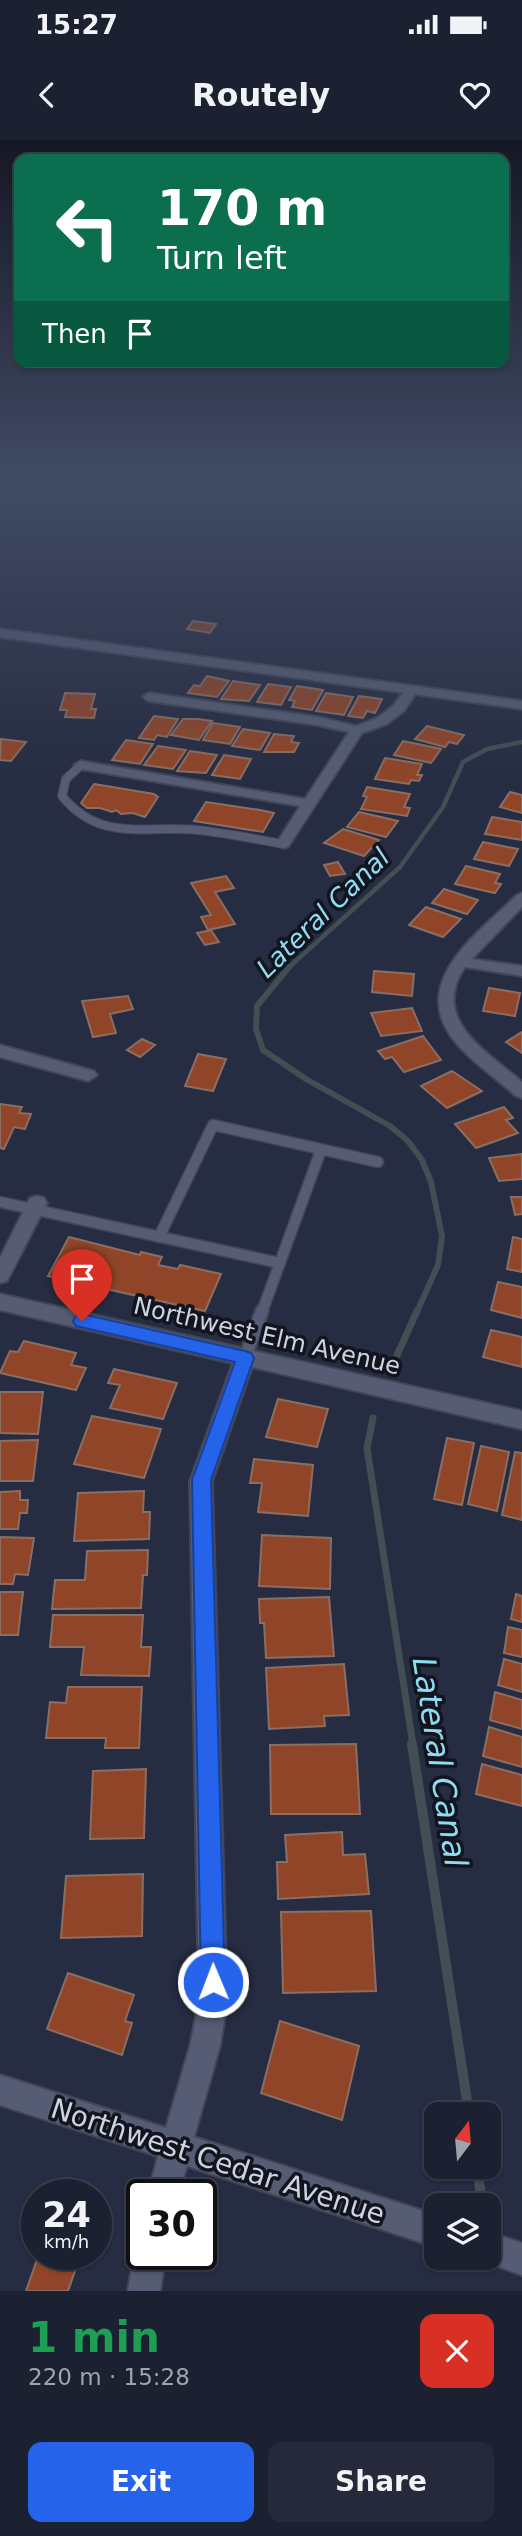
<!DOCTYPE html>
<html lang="en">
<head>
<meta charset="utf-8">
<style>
  :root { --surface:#1c2131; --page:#252939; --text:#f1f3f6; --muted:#a0a3ab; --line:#3a3e4d; --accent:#2563eb }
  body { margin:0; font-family:"DejaVu Sans",sans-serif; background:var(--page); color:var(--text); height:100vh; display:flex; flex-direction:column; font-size:26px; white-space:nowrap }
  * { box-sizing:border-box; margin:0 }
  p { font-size:23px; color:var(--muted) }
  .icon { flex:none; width:38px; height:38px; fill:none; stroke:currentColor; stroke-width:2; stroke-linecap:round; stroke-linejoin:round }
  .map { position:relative; height:2151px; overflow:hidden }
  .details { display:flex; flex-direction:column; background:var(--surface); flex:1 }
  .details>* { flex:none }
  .guide { position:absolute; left:14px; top:14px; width:495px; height:214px; border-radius:14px; box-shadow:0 2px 5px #0004,0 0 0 2px var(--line); background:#0b6e4f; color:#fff; overflow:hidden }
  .needle { width:46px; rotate:16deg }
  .tools { position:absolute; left:424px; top:1962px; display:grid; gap:14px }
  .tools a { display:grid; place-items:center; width:77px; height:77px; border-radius:14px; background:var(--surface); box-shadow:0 2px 5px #0004,0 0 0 2px var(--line); font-size:35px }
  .speed { position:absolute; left:21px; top:2039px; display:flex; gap:14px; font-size:35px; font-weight:700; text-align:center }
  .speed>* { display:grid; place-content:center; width:91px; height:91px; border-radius:50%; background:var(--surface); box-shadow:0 2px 5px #0004,0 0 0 2px var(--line); line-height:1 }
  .speed small { font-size:18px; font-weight:400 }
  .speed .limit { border:4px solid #111; border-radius:10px; background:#fff; color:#111 }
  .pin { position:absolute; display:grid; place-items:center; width:60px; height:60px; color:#fff; margin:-72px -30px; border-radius:50% 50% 50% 0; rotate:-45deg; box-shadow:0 0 7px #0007 }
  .pin .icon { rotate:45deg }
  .me { position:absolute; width:77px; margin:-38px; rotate:359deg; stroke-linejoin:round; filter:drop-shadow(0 0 5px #0008) }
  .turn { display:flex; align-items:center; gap:24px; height:147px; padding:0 28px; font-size:32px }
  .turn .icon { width:91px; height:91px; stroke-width:2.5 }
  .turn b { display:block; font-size:49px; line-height:60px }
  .then { display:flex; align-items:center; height:66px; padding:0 28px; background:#0003; gap:14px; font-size:26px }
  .round { display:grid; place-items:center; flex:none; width:74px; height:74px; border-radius:14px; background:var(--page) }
  .headline { display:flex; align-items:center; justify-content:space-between; height:119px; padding:0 28px }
  h1 { font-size:42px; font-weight:800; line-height:52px; color:#1e9e55 }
  .action { display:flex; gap:14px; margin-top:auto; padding:14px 28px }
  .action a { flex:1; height:80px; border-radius:14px; background:var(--accent); color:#fff; font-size:28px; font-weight:800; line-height:80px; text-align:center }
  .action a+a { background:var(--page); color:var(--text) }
  .status { display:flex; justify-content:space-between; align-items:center; height:49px; padding:0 35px; background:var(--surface); direction:ltr }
  .status svg { height:19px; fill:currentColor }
  header { display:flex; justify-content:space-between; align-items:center; height:91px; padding:0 28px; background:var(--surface); font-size:32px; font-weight:800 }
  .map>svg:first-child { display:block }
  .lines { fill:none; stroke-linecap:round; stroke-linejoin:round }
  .stream-far3 { stroke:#424d54; stroke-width:4.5 }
  .stream-far2 { stroke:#424d54; stroke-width:6 }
  .stream-far1 { stroke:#424d54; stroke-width:7 }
  .stream { stroke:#424d54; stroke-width:10 }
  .building { fill:#904528; stroke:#8a6e63; stroke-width:2 }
  .service-far2-casing { stroke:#414657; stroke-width:10 }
  .service-far1-casing { stroke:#414657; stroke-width:13 }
  .service-casing { stroke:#414657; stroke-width:16 }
  .minor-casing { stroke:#414657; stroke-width:4 }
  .tertiary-casing { stroke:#414657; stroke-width:4 }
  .service-far2 { stroke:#555c73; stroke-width:8 }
  .service-far1 { stroke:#555c73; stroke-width:10 }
  .service { stroke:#555c73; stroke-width:12 }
  .minor { fill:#555c73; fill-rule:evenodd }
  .tertiary { fill:#555c73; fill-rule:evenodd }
  .route { fill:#2563eb; stroke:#184099; stroke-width:2 }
  .labels { text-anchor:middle; stroke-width:7; stroke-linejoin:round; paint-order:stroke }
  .street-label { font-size:24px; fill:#cfd3e1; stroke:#12151e }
  .water-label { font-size:26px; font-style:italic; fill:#8edcf4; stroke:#12151e }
  .near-street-label { font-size:28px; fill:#cfd3e1; stroke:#12151e }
  .near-water-label { font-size:32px; font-style:italic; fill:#8edcf4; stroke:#12151e }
</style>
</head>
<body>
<div class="status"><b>15:27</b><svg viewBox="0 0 49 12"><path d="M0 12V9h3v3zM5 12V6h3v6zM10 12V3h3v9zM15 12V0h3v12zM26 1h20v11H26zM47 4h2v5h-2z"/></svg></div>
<header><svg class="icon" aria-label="back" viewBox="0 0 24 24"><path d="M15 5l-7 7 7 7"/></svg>Routely<svg class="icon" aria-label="heart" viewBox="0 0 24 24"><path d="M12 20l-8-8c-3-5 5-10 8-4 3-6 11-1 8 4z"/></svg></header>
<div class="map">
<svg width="522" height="2151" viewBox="0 0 522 2151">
  <rect width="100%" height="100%" fill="#262c41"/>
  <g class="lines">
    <polyline class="stream-far3" points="287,829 400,727 443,667 463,622 487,609 522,602"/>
    <polyline class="stream-far2" points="289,827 257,866 256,889 263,910 306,939 390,986 408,1001 422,1020 431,1042 442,1096 438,1125 417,1172"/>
    <g class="stream-far1">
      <polyline points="394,1222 417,1171"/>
      <polyline points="373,1278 367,1308 413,1605"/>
    </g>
    <g class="stream">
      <polyline points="412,1604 469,1974"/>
      <polyline points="477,2026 481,2056"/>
    </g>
  </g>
  <g class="building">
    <polygon points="193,481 216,484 210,493 187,489"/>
    <polygon points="207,536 229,541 217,557 188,553 194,545 200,546"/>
    <polygon points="233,541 260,545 249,561 221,559"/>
    <polygon points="268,544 291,547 281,565 257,562"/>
    <polygon points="297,546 323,550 312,570 292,567 295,561 289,560"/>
    <polygon points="65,553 95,554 91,569 96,569 94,578 65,577 67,570 60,570"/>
    <polygon points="326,553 353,557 344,575 316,571"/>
    <polygon points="359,556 382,559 375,573 367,571 363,578 348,576"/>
    <polygon points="154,576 178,579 167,597 157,595 154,600 139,598"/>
    <polygon points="183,579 198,579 212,581 199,600 171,595"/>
    <polygon points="213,583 240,587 230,604 203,600"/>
    <polygon points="427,586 464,595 457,604 449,602 445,607 415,599"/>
    <polygon points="243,589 270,593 260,610 232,606"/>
    <polygon points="274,594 294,596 291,602 299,603 294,612 264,612"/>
    <polygon points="1,599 26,602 11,621 0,620"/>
    <polygon points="126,600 153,604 140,624 112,620"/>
    <polygon points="403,601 441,609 431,623 394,615"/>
    <polygon points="158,606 186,610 173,629 144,625"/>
    <polygon points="190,611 217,615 206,633 177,631"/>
    <polygon points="224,615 251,619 240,639 212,635"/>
    <polygon points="385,618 422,624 417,635 422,635 419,641 411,640 409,644 375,639"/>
    <polygon points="94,644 154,654 158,657 145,677 133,673 121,674 116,670 112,672 100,668 87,668 81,663"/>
    <polygon points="367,647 410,654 404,667 410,668 407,676 361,669 367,657 363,656"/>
    <polygon points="510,652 522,655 522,673 500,667"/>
    <polygon points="206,662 260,670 274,673 263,692 194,681"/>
    <polygon points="359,672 398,681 386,697 347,687"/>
    <polygon points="492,677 522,682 522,700 485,694"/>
    <polygon points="343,689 379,700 364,716 324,703"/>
    <polygon points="483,702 518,709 509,726 474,719"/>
    <polygon points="338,722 345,734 330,736 324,725"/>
    <polygon points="466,726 500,734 495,743 501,744 495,753 455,744"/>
    <polygon points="226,736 234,748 215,752 235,784 208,790 201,777 211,775 191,743"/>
    <polygon points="444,749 478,760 467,774 432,763"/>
    <polygon points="426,767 461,779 443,797 409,785"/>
    <polygon points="211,790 219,802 205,805 197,793"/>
    <polygon points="374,831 414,834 412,856 372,852"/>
    <polygon points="489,848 520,853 515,876 483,871"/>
    <polygon points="128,856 133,869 110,874 116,893 93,897 82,861"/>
    <polygon points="412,868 422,891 381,896 371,873"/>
    <polygon points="522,892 522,913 506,902"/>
    <polygon points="423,896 441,920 404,932 392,917 385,919 378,911"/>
    <polygon points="142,899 155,905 140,917 127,910"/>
    <polygon points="198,914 226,919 213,951 185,946"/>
    <polygon points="452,931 482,951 447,968 421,946"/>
    <polygon points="0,964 22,967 19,973 31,974 25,989 14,987 4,1009 0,1008"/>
    <polygon points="504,967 513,978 506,980 518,993 476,1008 455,984"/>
    <polygon points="522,1014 522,1039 499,1041 489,1018"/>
    <polygon points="511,1057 522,1057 522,1074 515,1075"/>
    <polygon points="69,1097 140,1115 141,1112 162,1117 158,1125 178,1129 180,1125 221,1134 205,1171 48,1136"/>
    <polygon points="513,1097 522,1099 522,1132 507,1129"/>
    <polygon points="498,1142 522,1147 522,1178 491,1170"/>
    <polygon points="491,1190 522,1197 522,1227 483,1217"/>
    <polygon points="24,1201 76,1213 71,1225 86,1228 76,1250 0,1233 10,1211 18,1212"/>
    <polygon points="114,1229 177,1243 163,1279 110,1268 120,1245 108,1243"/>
    <polygon points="0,1252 43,1252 38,1294 0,1293"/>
    <polygon points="278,1259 328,1269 317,1307 266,1297"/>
    <polygon points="92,1276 161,1289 144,1338 74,1324"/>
    <polygon points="447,1298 474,1303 462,1365 434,1359"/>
    <polygon points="38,1300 33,1341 0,1341 0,1301"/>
    <polygon points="481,1306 509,1312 497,1371 468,1364"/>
    <polygon points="515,1312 522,1313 522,1380 502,1375"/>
    <polygon points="254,1319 313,1325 308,1376 258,1372 262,1343 250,1343"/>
    <polygon points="20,1351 20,1360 28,1360 27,1373 20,1373 18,1389 0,1389 0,1352"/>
    <polygon points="144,1351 143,1372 150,1372 149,1399 74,1401 78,1353"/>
    <polygon points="262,1395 331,1398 330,1449 259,1446"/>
    <polygon points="0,1397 34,1398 28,1435 15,1434 13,1444 0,1444"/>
    <polygon points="148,1410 147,1435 143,1435 141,1468 52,1469 55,1440 85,1440 87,1411"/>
    <polygon points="0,1452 23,1452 18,1495 0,1495"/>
    <polygon points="516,1454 522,1456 522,1482 511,1479"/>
    <polygon points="329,1457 334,1516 266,1518 264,1483 260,1483 259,1459"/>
    <polygon points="53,1475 143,1475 141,1507 151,1507 149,1536 81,1535 84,1507 50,1507"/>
    <polygon points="508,1487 522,1490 522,1517 504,1513"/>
    <polygon points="504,1519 522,1524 522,1552 498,1545"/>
    <polygon points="344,1524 349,1575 324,1576 325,1586 269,1589 266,1528"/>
    <polygon points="68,1547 142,1547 139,1608 105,1608 106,1598 46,1598 50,1562 66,1563"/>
    <polygon points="495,1552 522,1560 522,1589 490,1580"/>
    <polygon points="489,1587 522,1597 522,1627 483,1616"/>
    <polygon points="356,1604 360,1674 271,1674 270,1605"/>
    <polygon points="482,1624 522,1635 522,1666 476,1654"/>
    <polygon points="146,1629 144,1698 90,1699 93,1631"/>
    <polygon points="342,1692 343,1715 365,1714 369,1754 278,1759 277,1722 287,1722 285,1695"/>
    <polygon points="143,1734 142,1796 61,1798 66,1736"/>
    <polygon points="371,1771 376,1851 283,1853 281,1772"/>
    <polygon points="68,1833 134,1855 125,1881 132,1883 122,1915 47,1889"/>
    <polygon points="280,1881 359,1906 342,1980 261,1953"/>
    <polygon points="39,2114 81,2114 68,2151 26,2151"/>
  </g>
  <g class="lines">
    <g class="service-far2-casing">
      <path id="service-far2" d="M81,625L66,639L62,656C100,703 145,685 197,690C226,693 255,699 283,704"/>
    </g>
    <g class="service-far1-casing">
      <g id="service-far1">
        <polyline points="0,1062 280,1123"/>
        <polyline points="159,1097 213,985 378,1022"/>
        <polyline points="262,1172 321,1010"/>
      </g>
    </g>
    <g class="service-casing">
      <polyline id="service" points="245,1218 262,1171"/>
    </g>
    <g class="minor-casing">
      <g id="minor">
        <polygon points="412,546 418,550 404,571 387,584 362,593 288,707 283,708 276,704 300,666 81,629 74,625 81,621 305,659 349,592 318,585 149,561 143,557 149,553 318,577 356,586 377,578 394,565 407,547"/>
        <path d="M522,753V767L472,819L522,826V836L465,827C429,880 488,912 522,942V958L516,956C496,938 473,923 456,903C406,843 477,794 517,755Z"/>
        <polygon points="0,905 94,931 97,935 88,941 0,917"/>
        <polygon points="37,1056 44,1058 47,1063 7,1141 0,1143 0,1118 30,1058"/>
        <polygon points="0,1154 522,1271 522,1289 252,1227 212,1341 227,1862 220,1906 194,1997 436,2075 436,2107 187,2026 178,2054 148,2054 158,2016 0,1965 0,1935 166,1988 190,1906 199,1862 190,1341 233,1223 0,1170"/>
        <polygon points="488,2092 522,2103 522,2135 477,2119 488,2118"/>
        <polygon points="142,2101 142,2114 166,2114 160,2151 128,2151 134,2114"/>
      </g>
    </g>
    <g class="tertiary-casing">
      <polygon id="tertiary" points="0,489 522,561 522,569 0,497"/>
    </g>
    <use href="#service-far2" class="service-far2"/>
    <use href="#service-far1" class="service-far1"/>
    <use href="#service" class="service"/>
    <use href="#minor" class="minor"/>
    <use href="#tertiary" class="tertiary"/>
  </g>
  <linearGradient id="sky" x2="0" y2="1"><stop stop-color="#151824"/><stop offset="0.53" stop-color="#414b65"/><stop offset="1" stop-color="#414b65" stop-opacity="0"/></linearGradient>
  <rect width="522" height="641" fill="url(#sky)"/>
  <polygon class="route" points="82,1174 245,1211 251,1213 254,1218 211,1340 225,1842 222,1850 213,1854 205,1850 201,1842 192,1340 235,1222 76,1186 73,1181 76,1176"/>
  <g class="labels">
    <g class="street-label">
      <text transform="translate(267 1196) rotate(13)" y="8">Northwest Elm Avenue</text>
    </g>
    <g class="water-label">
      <text transform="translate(323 773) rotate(-44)" y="9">Lateral Canal</text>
    </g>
    <g class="near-street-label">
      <text transform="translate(218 2021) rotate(18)" y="10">Northwest Cedar Avenue</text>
    </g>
    <g class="near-water-label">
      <text transform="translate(440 1622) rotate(81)" y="11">Lateral Canal</text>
    </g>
  </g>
</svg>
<div class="tools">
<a><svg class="needle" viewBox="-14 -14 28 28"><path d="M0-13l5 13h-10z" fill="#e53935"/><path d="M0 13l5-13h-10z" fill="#a0a3ab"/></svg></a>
<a><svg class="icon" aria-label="layers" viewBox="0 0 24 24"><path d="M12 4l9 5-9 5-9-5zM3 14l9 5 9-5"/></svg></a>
</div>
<div class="speed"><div>24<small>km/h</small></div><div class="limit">30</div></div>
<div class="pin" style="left:82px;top:1181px;background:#d93025"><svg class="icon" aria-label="arrive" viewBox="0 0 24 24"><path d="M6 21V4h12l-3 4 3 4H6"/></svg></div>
<svg class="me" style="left:213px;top:1842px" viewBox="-20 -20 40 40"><circle r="17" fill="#2563eb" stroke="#fff" stroke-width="3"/><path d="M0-11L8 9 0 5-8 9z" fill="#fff"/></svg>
<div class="guide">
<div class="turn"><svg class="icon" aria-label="left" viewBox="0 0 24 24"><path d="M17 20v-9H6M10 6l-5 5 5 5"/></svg><div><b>170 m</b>Turn left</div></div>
<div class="then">Then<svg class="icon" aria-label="arrive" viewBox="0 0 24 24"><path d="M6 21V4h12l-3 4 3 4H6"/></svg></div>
</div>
</div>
<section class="details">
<div class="headline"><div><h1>1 min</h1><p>220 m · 15:28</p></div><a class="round" style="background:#d93025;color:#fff"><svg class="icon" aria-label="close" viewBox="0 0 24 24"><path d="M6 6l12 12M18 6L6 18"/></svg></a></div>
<div class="action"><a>Exit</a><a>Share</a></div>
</section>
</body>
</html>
